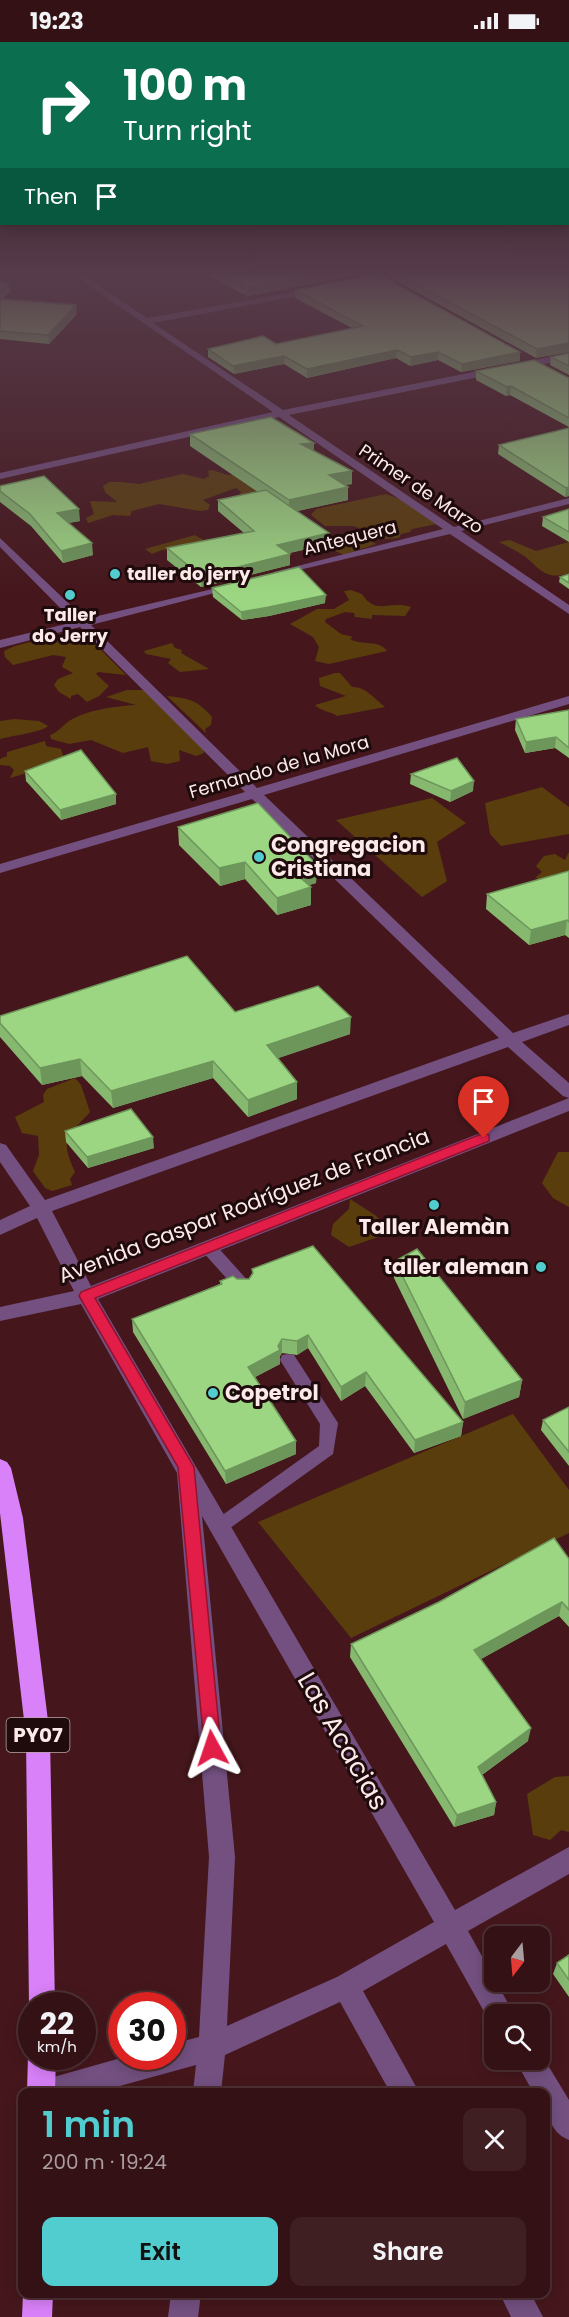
<!DOCTYPE html>
<html lang="en">
<head>
<meta charset="utf-8">
<style>
  :root { --surface:#341115; --page:#3f1f22; --text:#f1f3f6; --muted:#a99da0; --line:#4e3134; --accent:#52cdcf }
  body { margin:0; font-family:Poppins,sans-serif; background:var(--page); color:var(--text); height:100vh; display:flex; flex-direction:column; font-size:22px; white-space:nowrap }
  * { box-sizing:border-box; margin:0 }
  p { font-size:20px; color:var(--muted) }
  .icon { flex:none; width:33px; height:33px; fill:none; stroke:currentColor; stroke-width:2; stroke-linecap:round; stroke-linejoin:round }
  .map { position:relative; flex:1; overflow:hidden }
  .panel { position:absolute; left:18px; top:2046px; width:532px; height:210px; display:flex; flex-direction:column; background:var(--surface); border-radius:12px; box-shadow:0 3px 15px #0003,0 0 0 2px var(--line) }
  .panel>* { flex:none }
  .hud { position:absolute; left:0px; top:0px; width:570px; height:183px; box-shadow:0 3px 15px #0003,0 0 0 2px var(--line); background:#0b6e4f; color:#fff; overflow:hidden }
  .needle { width:39px; rotate:196deg }
  .fabs { position:absolute; left:484px; top:1884px; display:grid; gap:12px }
  .fabs a { display:grid; place-items:center; width:66px; height:66px; border-radius:12px; background:var(--surface); box-shadow:0 3px 15px #0003,0 0 0 2px var(--line); font-size:30px }
  .speed { position:absolute; left:18px; top:1950px; display:flex; gap:12px; font-size:30px; font-weight:700; text-align:center }
  .speed>* { display:grid; place-content:center; width:78px; height:78px; border-radius:50%; background:var(--surface); box-shadow:0 3px 15px #0003,0 0 0 2px var(--line); line-height:1 }
  .speed small { font-size:15px; font-weight:400 }
  .speed .limit { border:9px solid #d22; background:#fff; color:#111 }
  .pin { position:absolute; display:grid; place-items:center; width:51px; height:51px; color:#fff; margin:-62px -26px; border-radius:50% 50% 50% 0; rotate:-45deg; box-shadow:0 0 6px #0007 }
  .pin .icon { rotate:45deg }
  .me { position:absolute; width:66px; margin:-33px; rotate:355deg; stroke-linejoin:round; filter:drop-shadow(0 0 4px #0008) }
  .turn { display:flex; align-items:center; gap:21px; height:126px; padding:0 24px; font-size:27px }
  .turn .icon { width:78px; height:78px; stroke-width:2.5 }
  .turn b { display:block; font-size:42px; line-height:51px }
  .then { display:flex; align-items:center; height:57px; padding:0 24px; background:#0003; gap:12px; font-size:22px }
  .round { display:grid; place-items:center; flex:none; width:63px; height:63px; border-radius:12px; background:var(--page) }
  .summary { display:flex; align-items:center; justify-content:space-between; height:102px; padding:0 24px }
  h1 { font-size:36px; font-weight:600; line-height:45px; color:var(--accent) }
  .action { display:flex; gap:12px; margin-top:auto; padding:12px 24px }
  .action a { flex:1; height:69px; border-radius:12px; background:var(--accent); color:#111; font-size:24px; font-weight:600; line-height:69px; text-align:center }
  .action a+a { background:var(--page); color:var(--text) }
  .status { display:flex; justify-content:space-between; align-items:center; height:42px; padding:0 30px; background:var(--surface); direction:ltr }
  .status svg { height:16px; fill:currentColor }
  .map>svg:first-child { display:block }
  .green { fill:#593d0d }
  .lines { fill:none; stroke-linecap:round; stroke-linejoin:round }
  .lane { fill:#735080; fill-rule:evenodd }
  .street { fill:#735080; fill-rule:evenodd }
  .highway { fill:#d981f9; fill-rule:evenodd }
  .wall { fill:#86b870 }
  .shaded-wall { fill:#6d965b }
  .building { fill:#9cd682; stroke:#6d965b; stroke-width:1.5 }
  .route { fill:#e11d48; stroke:#92132f; stroke-width:1.5 }
  .poi-dot { fill:#52cdcf; stroke:#1f0a0c; stroke-width:2 }
  .labels { text-anchor:middle; stroke-width:6; stroke-linejoin:round; paint-order:stroke }
  .far-street-label { font-size:18px; fill:#fce9e9; stroke:#1f0a0c }
  .far-poi-label { font-size:18px; font-weight:bold; fill:#fce9e9; stroke:#1f0a0c; text-anchor:start }
  .shield { fill:#1f0a0c; stroke:#baa6a7; stroke-width:1.5 }
  .shield-label { font-size:20px; font-weight:bold; fill:#fce9e9 }
  .poi-label { font-size:21px; font-weight:bold; fill:#fce9e9; stroke:#1f0a0c; text-anchor:start }
  .street-label { font-size:21px; fill:#fce9e9; stroke:#1f0a0c }
  .near-street-label { font-size:26px; fill:#fce9e9; stroke:#1f0a0c }
</style>
</head>
<body>
<div class="status"><b>19:23</b><svg viewBox="0 0 49 12"><path d="M0 12V9h3v3zM5 12V6h3v6zM10 12V3h3v9zM15 12V0h3v12zM26 1h20v11H26zM47 4h2v5h-2z"/></svg></div>
<div class="map">
<svg width="569" height="2275" viewBox="0 0 569 2275">
  <rect width="100%" height="100%" fill="#45171c"/>
  <g class="green">
    <polygon points="212,428 228,433 239,432 270,450 238,455 241,450 236,446 203,458 210,463 208,468 200,469 159,462 132,469 130,474 113,473 88,481 86,476 94,472 90,459 117,460 105,450 103,444 109,440 121,440 139,442 183,432 204,437 209,434 208,429"/>
    <polygon points="386,452 400,457 437,482 412,487 410,490 401,492 399,496 370,498 376,502 344,513 333,508 345,503 344,499 333,497 344,494 356,496 367,488 352,484 325,484 311,473 316,467"/>
    <polygon points="195,493 212,503 162,508 152,512 145,507"/>
    <path d="M510,498L536,509L569,500V531C549,538 542,530 528,517C520,510 508,505 499,500Z"/>
    <path d="M351,548L362,552C376,574 389,558 411,565L405,574L372,573V577L355,575L354,571L345,570L326,577L325,580L341,592L353,595L350,597C362,604 378,597 387,609L329,622L315,619L319,605L313,595L290,582L317,567H334L349,558L344,549Z"/>
    <path d="M81,594L98,605L126,633L98,630L96,632L109,644L99,654L87,660L78,652L71,654V657L59,650L54,643L58,637L73,631L62,625L66,615L53,613L13,623L5,615L4,609C29,596 54,599 81,594Z"/>
    <polygon points="172,601 175,606 182,608 181,611 209,627 180,630 168,621 171,617 146,612 144,609"/>
    <path d="M335,631H340L352,645C365,644 375,657 385,665L337,674C330,669 320,669 315,663L346,654L320,644L319,636Z"/>
    <path d="M127,648H144L203,706L204,711L196,714L179,708L180,719L167,722L151,719L148,705L123,711L91,698L69,702L51,697L50,693C59,690 62,684 69,679C87,668 116,664 136,663L106,655Z"/>
    <path d="M167,654C190,657 196,657 212,675L211,683L205,687L206,691Z"/>
    <path d="M14,677L39,679L48,684C42,690 11,694 0,697V679Z"/>
    <polygon points="45,699 46,704 61,707 65,720 10,736 14,728 10,724 0,723 0,717 7,714 7,710"/>
    <polygon points="542,745 569,765 569,792 501,804 490,792 485,761"/>
    <polygon points="432,756 466,781 437,800 447,839 422,855 336,778"/>
    <polygon points="569,810 569,835 540,840 536,835 542,830 536,824 544,814 555,812 565,818"/>
    <path d="M75,1036L81,1043L90,1070C68,1095 59,1095 75,1130L70,1137L72,1143L52,1149L45,1146L33,1129L39,1113L38,1094L22,1091L15,1075L44,1060L43,1053L47,1047Z"/>
    <polygon points="558,1110 569,1110 569,1165 553,1156 542,1141"/>
    <polygon points="350,1157 375,1173 393,1190 349,1205 331,1193 333,1182 349,1167"/>
    <polygon points="513,1372 569,1448 569,1491 351,1596 258,1480"/>
    <polygon points="569,1734 569,1790 561,1788 550,1798 533,1793 527,1752 555,1735"/>
  </g>
  <g class="lines">
    <g class="lane">
      <polygon points="208,1199 214,1201 249,1240 251,1244 249,1248 237,1248 202,1209 200,1205 202,1201"/>
      <polygon points="288,1312 294,1313 338,1381 333,1412 226,1489 220,1492 214,1489 211,1484 214,1479 319,1404 320,1382 280,1318 282,1313"/>
    </g>
    <g class="street">
      <polygon points="72,232 82,232 147,276 322,245 319,250 153,281 283,368 569,311 569,317 289,373 454,485 569,456 569,462 461,489 569,563 569,572 450,492 274,534 274,530 443,487 279,375 0,437 0,431 273,370"/>
      <polygon points="384,232 402,232 361,242 357,239"/>
      <path d="M0,496L85,577L238,541V545L91,583L257,746L569,654V662L264,753L513,991L569,972V983L522,1000L569,1041V1056L563,1054L508,1005L52,1169L91,1244L569,1056V1069L98,1257L455,1868L569,1805V1832L468,1889L514,1972H495V1983L491,1982L446,1902L363,1949L419,2050H390L340,1960L225,2013L221,2050H193L196,2023L98,2050H36L40,2040L50,2036L128,2014H172V2002L199,1995L209,1815L177,1431L81,1262L0,1279V1265L74,1249L37,1176L0,1193V1178L30,1164L0,1120V1101L6,1103L45,1158L499,996L252,757L0,831V822L245,750L80,585L0,606V598L74,580L0,505ZM202,1474L434,1880L337,1935L227,1984L235,1815Z"/>
      <path d="M540,2010L569,2058V2098C549,2090 546,2070 546,2050H533L515,2018H540Z"/>
      <polygon points="171,2252 201,2252 198,2275 168,2275"/>
      <polygon points="500,2252 531,2252 543,2275 511,2275"/>
    </g>
    <g class="highway">
      <polygon points="0,1417 7,1420 11,1426 23,1476 50,1695 55,1964 32,1964 32,1971 29,1964 26,1695 0,1471"/>
      <polygon points="32,2006 32,2014 56,2014 55,2050 27,2050 28,2014"/>
      <polygon points="23,2252 53,2252 52,2275 22,2275"/>
    </g>
  </g>
  <g class="wall">
    <polygon points="204,232 362,232 247,254"/>
    <polygon points="393,232 569,232 569,310 536,316 393,237"/>
    <polygon points="0,240 9,241 10,250 2,257 77,272 49,302 0,297"/>
    <polygon points="295,248 520,310 520,319 461,330 438,318 410,324 396,316 307,336 284,322 234,332 208,315 208,307 276,302 352,286 295,256"/>
    <polygon points="569,311 569,333 550,323 551,315"/>
    <polygon points="476,329 569,336 569,385 510,353 506,354 476,338"/>
    <polygon points="569,386 569,454 565,455 498,412 499,403"/>
    <polygon points="190,392 314,409 352,442 344,443 348,445 348,458 297,469 329,502 289,511 290,523 201,545 167,518 167,506 244,491 218,469 218,458 258,450 190,404"/>
    <polygon points="0,444 80,479 68,481 93,513 63,521 31,484 0,460"/>
    <polygon points="569,467 569,500 542,484 543,475"/>
    <polygon points="569,532 569,547 559,540 560,535"/>
    <polygon points="212,546 325,561 269,574 242,578 213,555"/>
    <polygon points="569,668 569,716 555,706 525,711 515,688 516,677"/>
    <polygon points="25,729 116,762 61,778 26,739"/>
    <polygon points="411,732 473,749 450,760 410,742"/>
    <polygon points="178,785 317,823 316,841 309,843 311,863 277,873 245,837 220,844 179,803"/>
    <polygon points="569,829 569,896 565,893 529,903 486,867 487,852"/>
    <polygon points="235,970 350,992 278,1016 297,1040 297,1057 248,1075 213,1036 113,1066 82,1034 42,1043 0,995 0,974"/>
    <polygon points="65,1089 154,1106 88,1126 66,1100"/>
    <polygon points="395,1219 522,1338 519,1355 463,1377 394,1236"/>
    <polygon points="252,1227 463,1380 461,1394 414,1411 365,1344 341,1359 308,1306 297,1313 282,1311 280,1314 280,1322 255,1335 296,1399 296,1412 226,1442 133,1290 132,1277 220,1242 220,1239 249,1237 252,1233"/>
    <polygon points="569,1365 569,1424 541,1388 543,1378"/>
    <polygon points="569,1517 569,1585 559,1574 481,1617 528,1699 482,1733 496,1760 494,1773 454,1785 350,1615 351,1602"/>
    <polygon points="569,1913 569,1955 553,1932 557,1921"/>
  </g>
  <g class="shaded-wall">
    <polygon points="322,232 362,232 247,254 247,246"/>
    <polygon points="9,241 10,250 0,259 0,249"/>
    <polygon points="76,263 77,272 49,302 48,293"/>
    <polygon points="569,301 569,310 536,316 537,307"/>
    <polygon points="397,308 396,316 307,336 307,327"/>
    <polygon points="438,310 438,318 410,324 411,315"/>
    <polygon points="520,310 520,319 461,330 462,322"/>
    <polygon points="284,314 284,322 234,332 233,324"/>
    <polygon points="511,344 510,353 506,354 507,345"/>
    <polygon points="314,401 314,413 301,402"/>
    <polygon points="352,429 352,442 329,446 329,433"/>
    <polygon points="348,445 348,458 289,471 289,458"/>
    <polygon points="569,445 569,454 565,455 566,446"/>
    <polygon points="79,467 80,479 58,483 57,471"/>
    <polygon points="329,491 329,502 277,514 277,503"/>
    <polygon points="92,501 93,513 63,521 61,509"/>
    <polygon points="290,512 290,523 201,545 201,534"/>
    <polygon points="326,553 325,561 269,574 242,578 241,570"/>
    <polygon points="556,695 555,706 525,711 526,700"/>
    <polygon points="474,739 473,749 450,760 451,749"/>
    <polygon points="116,752 116,762 61,778 60,768"/>
    <polygon points="245,820 245,837 220,844 219,826"/>
    <polygon points="317,823 316,841 294,848 295,831"/>
    <polygon points="311,845 311,863 277,873 277,856"/>
    <polygon points="567,878 565,893 529,903 531,888"/>
    <polygon points="351,975 350,992 267,1020 267,1003"/>
    <polygon points="80,1017 82,1034 42,1043 40,1026"/>
    <polygon points="213,1019 213,1036 113,1066 111,1049"/>
    <polygon points="297,1040 297,1057 248,1075 248,1058"/>
    <polygon points="153,1095 154,1106 88,1126 87,1115"/>
    <polygon points="308,1293 308,1306 297,1313 297,1299"/>
    <polygon points="282,1297 282,1311 280,1314 280,1322 248,1339 248,1325 278,1304"/>
    <polygon points="366,1330 365,1344 341,1359 341,1345"/>
    <polygon points="522,1338 519,1355 463,1377 465,1360"/>
    <polygon points="463,1380 461,1394 414,1411 415,1398"/>
    <polygon points="296,1399 296,1412 226,1442 225,1429"/>
    <polygon points="562,1560 559,1574 472,1622 474,1608"/>
    <polygon points="531,1686 528,1699 475,1738 478,1725"/>
    <polygon points="496,1760 494,1773 454,1785 457,1773"/>
  </g>
  <g class="building">
    <polygon points="219,232 322,232 247,246"/>
    <polygon points="378,232 520,310 462,322 438,310 411,315 397,308 307,327 284,314 233,324 208,307 263,294 276,302 363,284 295,248"/>
    <polygon points="397,232 569,232 569,301 537,307"/>
    <polygon points="0,240 9,241 0,249"/>
    <polygon points="0,257 76,263 48,293 0,289"/>
    <polygon points="569,311 569,324 551,315"/>
    <polygon points="534,318 569,336 569,376 511,344 507,345 476,329"/>
    <polygon points="271,375 314,401 301,402 352,429 329,433 348,445 289,458 190,392"/>
    <polygon points="569,386 569,445 566,446 499,403"/>
    <polygon points="44,434 79,467 57,471 92,501 61,509 30,472 0,449 0,444"/>
    <polygon points="266,448 329,491 277,503 290,512 201,534 167,506 254,489 218,458"/>
    <polygon points="569,467 569,490 543,475"/>
    <polygon points="299,525 326,553 269,565 241,570 212,546"/>
    <polygon points="569,532 569,541 560,535"/>
    <polygon points="569,668 569,706 556,695 526,700 516,677"/>
    <polygon points="81,708 116,752 60,768 25,729"/>
    <polygon points="457,716 474,739 451,749 411,732"/>
    <polygon points="258,761 317,823 295,831 311,845 277,856 245,820 219,826 178,785"/>
    <polygon points="569,829 569,880 567,878 531,888 487,852"/>
    <polygon points="187,914 235,970 318,944 351,975 267,1003 297,1040 248,1058 213,1019 111,1049 80,1017 40,1026 0,981 0,974"/>
    <polygon points="131,1067 153,1095 87,1115 65,1089"/>
    <polygon points="313,1204 463,1380 415,1398 366,1330 341,1345 308,1293 297,1299 282,1297 278,1304 280,1308 248,1325 296,1399 225,1429 132,1277 222,1242 220,1239 233,1234 237,1237 249,1237 253,1231 252,1227"/>
    <polygon points="417,1207 522,1338 465,1360 395,1219"/>
    <polygon points="569,1365 569,1410 543,1378"/>
    <polygon points="554,1496 569,1517 569,1568 562,1560 474,1608 531,1686 478,1725 496,1760 457,1773 351,1602 439,1560"/>
    <polygon points="569,1913 569,1938 557,1921"/>
  </g>
  <linearGradient id="sky" x2="0" y2="1"><stop stop-color="#260d0f"/><stop offset="0.42" stop-color="#563c4b"/><stop offset="1" stop-color="#563c4b" stop-opacity="0"/></linearGradient>
  <rect width="569" height="551" fill="url(#sky)"/>
  <polygon class="route" points="484,1091 489,1093 489,1099 95,1256 194,1425 221,1706 218,1712 212,1715 205,1712 178,1425 79,1254 81,1250"/>
  <g class="poi-dot">
    <circle cx="115" cy="532" r="6"/>
    <circle cx="70" cy="553" r="6"/>
    <circle cx="259" cy="815" r="6"/>
    <circle cx="434" cy="1163" r="6"/>
    <circle cx="541" cy="1225" r="6"/>
    <circle cx="213" cy="1351" r="6"/>
  </g>
  <g class="labels">
    <g class="far-street-label">
      <text transform="translate(421 447) rotate(34)" y="6">Primer de Marzo</text>
      <text transform="translate(350 496) rotate(-14)" y="6">Antequera</text>
      <text transform="translate(279 725) rotate(-16)" y="6">Fernando de la Mora</text>
    </g>
    <g class="far-poi-label">
      <text x="127" y="538">taller do jerry</text>
      <text x="70" y="579" text-anchor="middle">Taller<tspan x="70" dy="21">do Jerry</tspan></text>
    </g>
    <rect class="shield" x="6.5" y="1676" width="63" height="34" rx="4.5"/>
    <g class="shield-label">
      <text x="38" y="1700">PY07</text>
    </g>
    <g class="poi-label">
      <text x="271" y="810">Congregacion<tspan x="271" dy="24">Cristiana</tspan></text>
      <text x="434" y="1192" text-anchor="middle">Taller Alemàn</text>
      <text x="529" y="1232" text-anchor="end">taller aleman</text>
      <text x="225" y="1358">Copetrol</text>
    </g>
    <g class="street-label">
      <text transform="translate(244 1164) rotate(-21)" y="7">Avenida Gaspar Rodríguez de Francia</text>
    </g>
    <g class="near-street-label">
      <text transform="translate(343 1699) rotate(60)" y="9">Las Acacias</text>
    </g>
  </g>
</svg>
<div class="fabs">
<a><svg class="needle" viewBox="-14 -14 28 28"><path d="M0-13l5 13h-10z" fill="#e53935"/><path d="M0 13l5-13h-10z" fill="#a99da0"/></svg></a>
<a><svg class="icon" aria-label="search" viewBox="0 0 24 24"><circle cx="10" cy="10" r="6"/><path d="M15 15l6 6"/></svg></a>
</div>
<div class="speed"><div>22<small>km/h</small></div><div class="limit">30</div></div>
<div class="pin" style="left:484px;top:1096px;background:#d93025"><svg class="icon" aria-label="arrive" viewBox="0 0 24 24"><path d="M6 21V4h12l-3 4 3 4H6"/></svg></div>
<svg class="me" style="left:212px;top:1706px" viewBox="-20 -20 40 40"><path d="M0-17L14 15 0 8-14 15z" fill="#e11d48" stroke="#fff" stroke-width="4"/></svg>
<div class="hud">
<div class="turn"><svg class="icon" aria-label="right" viewBox="0 0 24 24"><path d="M7 20v-9h11M14 6l5 5-5 5"/></svg><div><b>100 m</b>Turn right</div></div>
<div class="then">Then<svg class="icon" aria-label="arrive" viewBox="0 0 24 24"><path d="M6 21V4h12l-3 4 3 4H6"/></svg></div>
</div>
<section class="panel">
<div class="summary"><div><h1>1 min</h1><p>200 m · 19:24</p></div><a class="round"><svg class="icon" aria-label="close" viewBox="0 0 24 24"><path d="M6 6l12 12M18 6L6 18"/></svg></a></div>
<div class="action"><a>Exit</a><a>Share</a></div>
</section>
</div>
</body>
</html>
